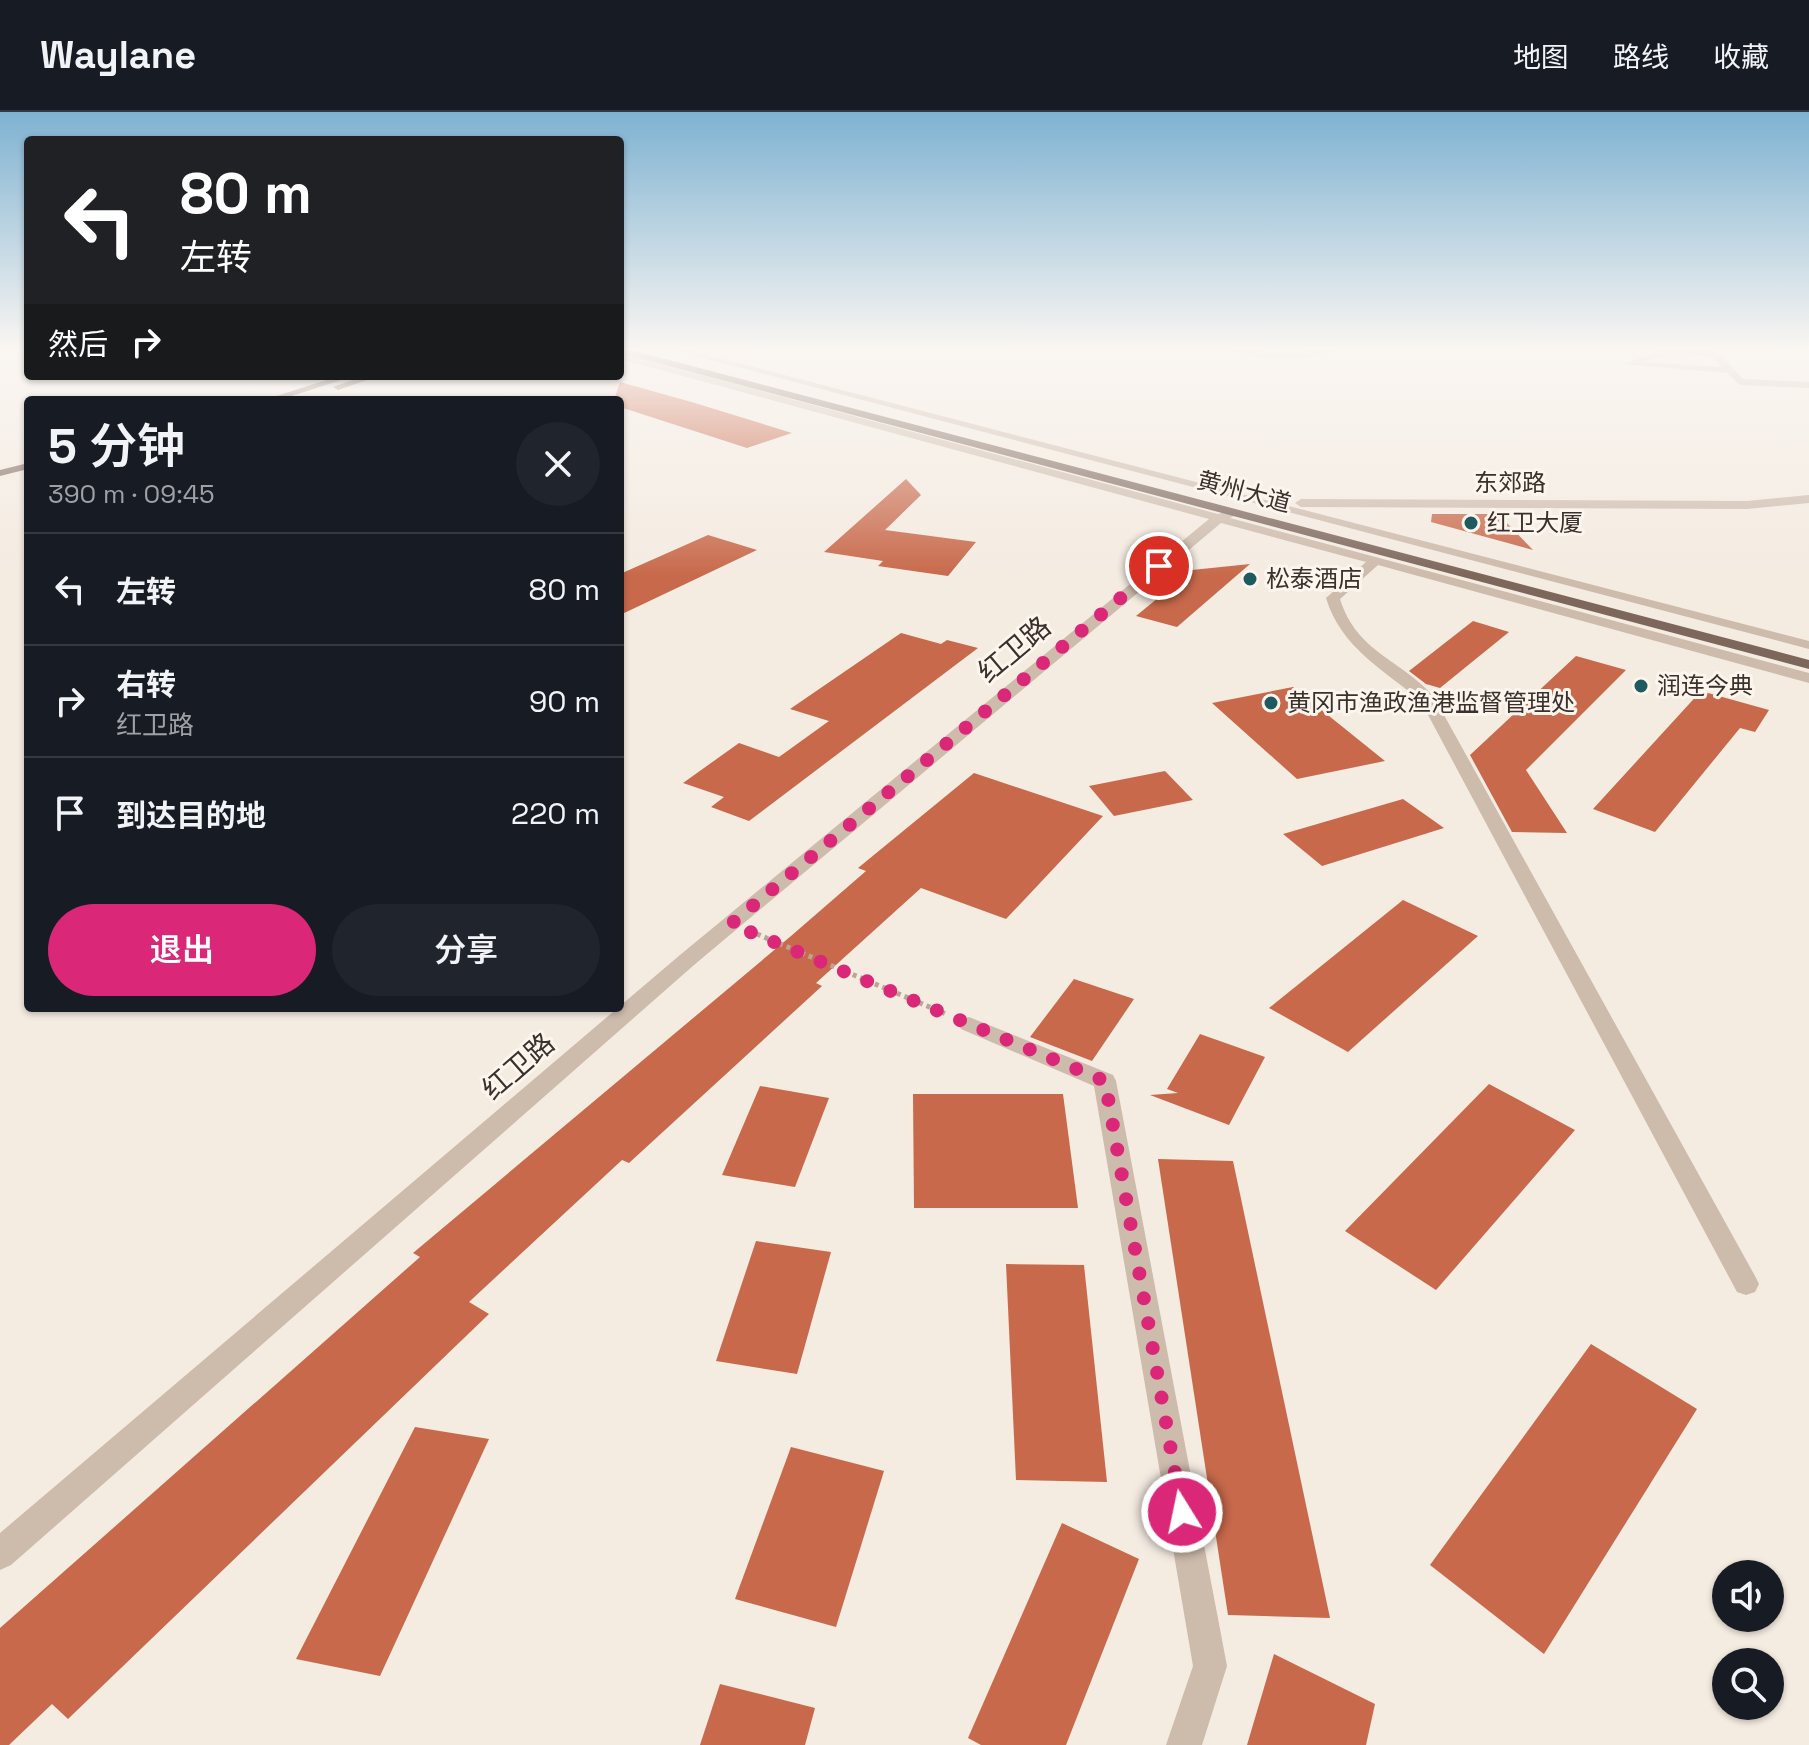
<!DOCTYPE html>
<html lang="zh">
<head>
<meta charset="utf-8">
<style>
  :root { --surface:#171b24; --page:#20242c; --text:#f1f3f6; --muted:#9ea1a6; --line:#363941; --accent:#db2777 }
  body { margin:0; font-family:"Space Grotesk","Noto Sans SC",sans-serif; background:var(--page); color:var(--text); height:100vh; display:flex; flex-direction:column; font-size:30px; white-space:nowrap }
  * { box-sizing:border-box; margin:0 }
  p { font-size:26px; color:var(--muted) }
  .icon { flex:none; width:44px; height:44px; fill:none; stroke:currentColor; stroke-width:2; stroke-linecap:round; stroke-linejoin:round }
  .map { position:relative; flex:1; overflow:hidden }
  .panel { position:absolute; left:24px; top:284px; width:600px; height:616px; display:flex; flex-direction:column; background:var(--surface); border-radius:8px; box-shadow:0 2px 6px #0004 }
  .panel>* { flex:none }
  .banner { position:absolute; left:24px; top:24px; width:600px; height:244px; border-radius:8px; box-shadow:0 2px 6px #0004; background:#202124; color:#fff; overflow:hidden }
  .controls { position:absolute; left:1712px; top:1448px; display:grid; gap:16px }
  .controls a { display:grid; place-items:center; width:72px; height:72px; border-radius:50%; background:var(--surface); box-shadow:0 2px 6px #0004; font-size:40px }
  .pin { position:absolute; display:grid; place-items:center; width:68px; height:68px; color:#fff; margin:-34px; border:4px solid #fff; border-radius:50%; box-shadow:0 2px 8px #0007 }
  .me { position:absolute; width:88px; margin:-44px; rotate:350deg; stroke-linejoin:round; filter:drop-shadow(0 0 6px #0008) }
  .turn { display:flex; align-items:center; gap:28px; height:168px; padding:0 24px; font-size:36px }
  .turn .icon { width:104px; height:104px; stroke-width:2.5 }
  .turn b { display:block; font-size:56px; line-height:68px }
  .then { display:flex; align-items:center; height:76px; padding:0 24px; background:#0003; gap:16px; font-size:30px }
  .round { display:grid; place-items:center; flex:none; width:84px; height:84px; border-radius:42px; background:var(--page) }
  .head { display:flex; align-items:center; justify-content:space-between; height:136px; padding:0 24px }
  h1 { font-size:48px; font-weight:600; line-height:60px }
  .primary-button { display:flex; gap:16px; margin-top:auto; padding:16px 24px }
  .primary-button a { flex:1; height:92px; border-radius:48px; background:var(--accent); color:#fff; font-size:32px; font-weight:600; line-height:92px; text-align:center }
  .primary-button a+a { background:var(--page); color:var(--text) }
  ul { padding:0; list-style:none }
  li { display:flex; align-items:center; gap:24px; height:112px; padding:0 24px; border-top:2px solid var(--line) }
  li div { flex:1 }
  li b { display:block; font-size:30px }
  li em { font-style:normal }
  header { display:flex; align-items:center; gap:48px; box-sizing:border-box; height:112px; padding:0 40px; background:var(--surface); border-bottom:2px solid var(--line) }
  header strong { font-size:38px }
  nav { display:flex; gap:44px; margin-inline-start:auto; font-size:28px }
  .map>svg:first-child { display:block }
  .building { fill:#c8694b }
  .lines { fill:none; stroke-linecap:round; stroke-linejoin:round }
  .path { stroke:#b9a596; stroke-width:5; stroke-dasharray:4 4; stroke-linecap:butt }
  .minor { fill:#cdbbac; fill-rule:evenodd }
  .major { fill:#7d675c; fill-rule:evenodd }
  .route { stroke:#db2777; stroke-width:14; stroke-dasharray:0 25.2 }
  .poi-dot { fill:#1f5a5e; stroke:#fbf5ee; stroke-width:3 }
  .labels { text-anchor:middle; stroke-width:6; stroke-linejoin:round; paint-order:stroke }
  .far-street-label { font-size:24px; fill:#3b302b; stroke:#fbf5ee }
  .far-poi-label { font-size:24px; fill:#3b302b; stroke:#fbf5ee; text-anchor:start }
  .street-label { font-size:28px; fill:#3b302b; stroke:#fbf5ee }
</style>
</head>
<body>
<header>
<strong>Waylane</strong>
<nav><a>地图</a><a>路线</a><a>收藏</a></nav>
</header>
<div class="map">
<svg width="1809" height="1633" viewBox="0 0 1809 1633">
  <rect width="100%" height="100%" fill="#f4ebe1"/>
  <g class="building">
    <polygon points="620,270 695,291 792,321 747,336 620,295 620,288 614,288"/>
    <polygon points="906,367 921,383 885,418 976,430 948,464 878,454 883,449 824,440"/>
    <polygon points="1432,402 1498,402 1533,438 1431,410"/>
    <polygon points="708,423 757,438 620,503 620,462"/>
    <polygon points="1250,452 1177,515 1136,504 1192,458"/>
    <polygon points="1473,509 1509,520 1440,576 1426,572 1409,559"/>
    <polygon points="901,521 941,532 947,528 978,536 749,709 711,695 724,685 683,671 739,631 779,645 829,609 790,597"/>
    <polygon points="1576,544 1626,558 1526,658 1567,721 1512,720 1470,643"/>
    <polygon points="1293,575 1385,649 1297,667 1212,591"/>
    <polygon points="1701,579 1769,598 1755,620 1740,616 1655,720 1593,697"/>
    <polygon points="1165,659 1193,688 1114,704 1089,674"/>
    <polygon points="974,661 1103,704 1006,807 921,776 816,871 822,874 629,1051 622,1048 469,1190 489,1202 68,1607 52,1592 9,1633 0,1633 0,1516 420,1145 413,1141 791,824 866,759 858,756"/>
    <polygon points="1403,687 1444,716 1322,754 1283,722"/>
    <polygon points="1403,788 1478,824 1348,940 1269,896"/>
    <polygon points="1074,867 1134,887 1092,949 1030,925"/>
    <polygon points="1200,922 1265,945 1229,1013 1150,983 1178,981 1167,977"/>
    <polygon points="1489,972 1575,1018 1436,1178 1345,1119"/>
    <polygon points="760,974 829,986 795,1075 722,1063"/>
    <polygon points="913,982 1063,982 1078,1096 914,1096"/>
    <polygon points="1158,1047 1233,1049 1330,1506 1228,1503"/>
    <polygon points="756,1129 831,1140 797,1262 716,1249"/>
    <polygon points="1006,1152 1084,1153 1107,1370 1016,1368"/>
    <polygon points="1591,1232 1697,1297 1544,1542 1430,1453"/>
    <polygon points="415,1315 489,1327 380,1564 296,1547"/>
    <polygon points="791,1335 884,1359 836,1515 735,1487"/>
    <polygon points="1062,1411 1139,1447 1066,1633 981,1633 968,1626"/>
    <polygon points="1274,1542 1375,1592 1366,1633 1247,1633"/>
    <polygon points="720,1572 815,1596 805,1633 700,1633"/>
  </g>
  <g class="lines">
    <polyline class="path" points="757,822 946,902"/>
    <g class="minor">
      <polygon points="661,235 676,235 1809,529 1809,537"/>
      <path d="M1218,235L1283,241L1348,235C1319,250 1247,250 1218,235Z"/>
      <path d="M1669,236L1718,240L1743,267L1809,270V276L1740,273L1727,261L1623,252ZM1670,242L1712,245L1721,255L1643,250Z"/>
      <path d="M620,241L1218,402L1236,397V403L1230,406L1809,561V571L1378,453L1340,487C1357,541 1401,547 1434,585L1755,1164L1759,1172L1755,1180L1746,1183L1737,1180L1420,588C1382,557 1341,535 1326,486L1366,450L1221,411L694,853L11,1453L0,1458V1421L680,843L1209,407L620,247Z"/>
      <polygon points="1809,383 1809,391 1747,397 1301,395 1295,391 1301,387 1747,389"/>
      <polygon points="969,905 1113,963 1116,969 1227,1554 1202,1633 1166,1633 1193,1554 1094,974 961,917 958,912 961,907"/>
    </g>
    <g class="major">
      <polygon points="620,235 1809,548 1809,557 620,241"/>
      <polygon points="339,264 354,264 279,288 264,288"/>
      <polygon points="364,264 379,264 338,278 333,275"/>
      <polygon points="28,351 28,357 0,364 0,358"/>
    </g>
  </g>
  <linearGradient id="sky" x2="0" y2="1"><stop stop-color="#7eb2d2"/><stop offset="0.51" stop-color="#faf6f2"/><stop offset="1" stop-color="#faf6f2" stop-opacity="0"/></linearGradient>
  <rect width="1809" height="464" fill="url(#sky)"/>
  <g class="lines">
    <polyline class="route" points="1159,454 731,812 1105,969 1182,1400"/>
  </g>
  <g class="poi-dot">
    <circle cx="1471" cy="411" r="8"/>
    <circle cx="1250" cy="467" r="8"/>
    <circle cx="1641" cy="574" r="8"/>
    <circle cx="1271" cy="591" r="8"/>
  </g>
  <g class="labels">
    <g class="far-street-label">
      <text x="1510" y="379">东郊路</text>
      <text transform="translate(1244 380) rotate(15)" y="8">黄州大道</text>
    </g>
    <g class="far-poi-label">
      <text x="1487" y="419">红卫大厦</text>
      <text x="1266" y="475">松泰酒店</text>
      <text x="1657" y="582">润连今典</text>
      <text x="1287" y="599">黄冈市渔政渔港监督管理处</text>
    </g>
    <g class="street-label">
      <text transform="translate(1014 537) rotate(-40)" y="10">红卫路</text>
      <text transform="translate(518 954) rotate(-41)" y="10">红卫路</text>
    </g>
  </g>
</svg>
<div class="controls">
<a><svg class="icon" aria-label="sound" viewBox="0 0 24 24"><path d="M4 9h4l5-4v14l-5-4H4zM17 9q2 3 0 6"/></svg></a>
<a><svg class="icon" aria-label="search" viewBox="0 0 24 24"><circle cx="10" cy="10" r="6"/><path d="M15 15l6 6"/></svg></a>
</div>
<div class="pin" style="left:1159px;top:454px;background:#d93025"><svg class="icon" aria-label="arrive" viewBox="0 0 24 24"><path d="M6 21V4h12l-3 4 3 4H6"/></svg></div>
<svg class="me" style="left:1182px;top:1400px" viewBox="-20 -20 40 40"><circle r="17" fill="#db2777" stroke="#fff" stroke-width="3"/><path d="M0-11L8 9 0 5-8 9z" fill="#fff"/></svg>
<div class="banner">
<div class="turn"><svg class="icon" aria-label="left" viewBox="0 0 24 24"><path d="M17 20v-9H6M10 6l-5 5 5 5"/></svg><div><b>80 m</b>左转</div></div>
<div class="then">然后<svg class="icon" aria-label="right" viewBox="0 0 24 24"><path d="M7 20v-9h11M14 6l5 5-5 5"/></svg></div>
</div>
<section class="panel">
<div class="head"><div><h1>5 分钟</h1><p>390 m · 09:45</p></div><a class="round"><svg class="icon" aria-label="close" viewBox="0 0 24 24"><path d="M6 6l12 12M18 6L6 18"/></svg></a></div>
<ul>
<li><svg class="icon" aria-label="left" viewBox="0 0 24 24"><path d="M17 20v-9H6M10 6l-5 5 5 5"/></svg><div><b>左转</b></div><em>80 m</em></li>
<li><svg class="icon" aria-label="right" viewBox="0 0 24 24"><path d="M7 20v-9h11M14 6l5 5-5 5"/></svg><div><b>右转</b><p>红卫路</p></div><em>90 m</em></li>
<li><svg class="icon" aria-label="arrive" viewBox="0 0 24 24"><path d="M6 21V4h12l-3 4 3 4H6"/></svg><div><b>到达目的地</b></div><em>220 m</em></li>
</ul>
<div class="primary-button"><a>退出</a><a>分享</a></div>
</section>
</div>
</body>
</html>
